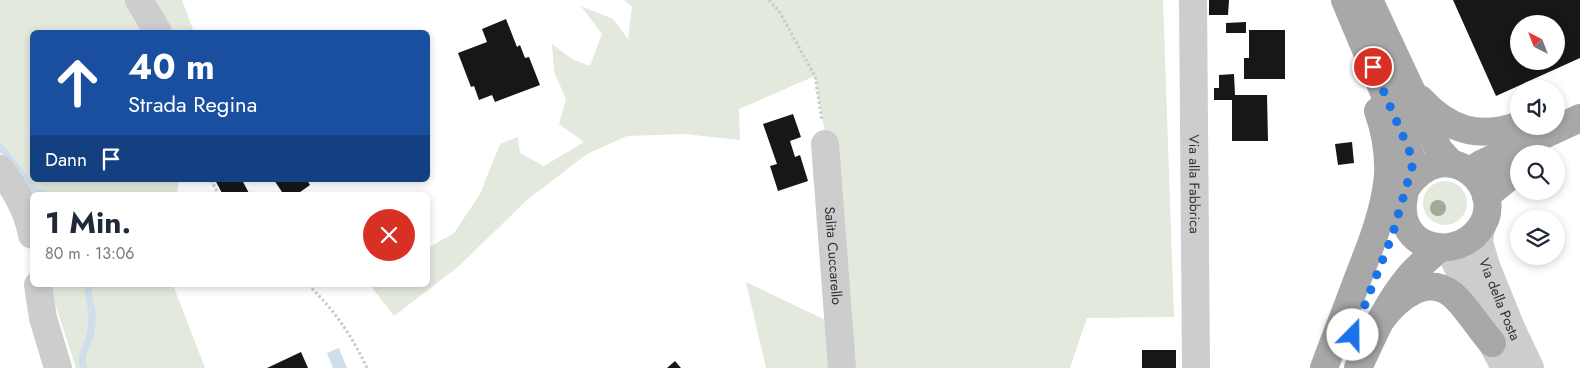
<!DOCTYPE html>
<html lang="de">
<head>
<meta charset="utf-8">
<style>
  :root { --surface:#fff; --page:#f6f6f7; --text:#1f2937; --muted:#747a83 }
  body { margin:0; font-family:Jost,sans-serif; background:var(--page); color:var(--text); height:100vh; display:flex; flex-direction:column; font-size:19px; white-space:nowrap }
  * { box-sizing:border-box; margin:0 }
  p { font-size:16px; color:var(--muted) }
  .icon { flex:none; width:28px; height:28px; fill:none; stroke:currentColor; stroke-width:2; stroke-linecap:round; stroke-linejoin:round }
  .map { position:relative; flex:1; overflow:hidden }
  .details { position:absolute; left:30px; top:192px; width:400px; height:95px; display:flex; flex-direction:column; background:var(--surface); border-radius:8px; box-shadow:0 2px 8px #0003 }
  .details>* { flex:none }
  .top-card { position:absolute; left:30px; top:30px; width:400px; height:152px; border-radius:8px; box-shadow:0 2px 8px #0003; background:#1a4fa0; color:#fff; overflow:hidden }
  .needle { width:32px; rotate:318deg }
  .fabs { position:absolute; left:1510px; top:15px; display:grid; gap:10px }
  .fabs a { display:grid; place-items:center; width:55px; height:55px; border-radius:50%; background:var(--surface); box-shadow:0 2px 8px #0003; font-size:25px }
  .pin { position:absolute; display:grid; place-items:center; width:42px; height:42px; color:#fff; margin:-21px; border:2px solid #fff; border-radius:50%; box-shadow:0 1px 5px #0007 }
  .me { position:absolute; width:55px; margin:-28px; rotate:22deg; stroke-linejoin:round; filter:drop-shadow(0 0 4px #0008) }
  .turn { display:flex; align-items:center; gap:18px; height:105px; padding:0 15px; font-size:22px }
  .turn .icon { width:65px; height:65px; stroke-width:2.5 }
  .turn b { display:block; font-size:35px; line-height:42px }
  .then { display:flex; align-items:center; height:48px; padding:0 15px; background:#0003; gap:10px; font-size:19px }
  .round { display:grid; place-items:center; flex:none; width:52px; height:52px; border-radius:26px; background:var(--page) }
  .overview { display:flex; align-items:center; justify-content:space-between; height:85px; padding:0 15px }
  h1 { font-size:30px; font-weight:700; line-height:38px }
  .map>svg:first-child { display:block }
  .green { fill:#e3e9dd }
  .water { fill:#cedeea }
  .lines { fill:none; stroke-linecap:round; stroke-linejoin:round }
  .stream { stroke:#cedeea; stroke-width:7 }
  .building { fill:#171717; fill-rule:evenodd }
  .path { stroke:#cacaca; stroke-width:3; stroke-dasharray:2.5 2.5; stroke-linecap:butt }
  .minor { stroke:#cdcdcd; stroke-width:28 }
  .major { stroke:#a8a8a8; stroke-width:28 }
  .tree { fill:#a0ac96 }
  .route { stroke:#1a73e8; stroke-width:9; stroke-dasharray:0 16.2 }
  .labels { text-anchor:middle; stroke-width:5; stroke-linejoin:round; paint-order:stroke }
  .street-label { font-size:14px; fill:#303030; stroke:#fff }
</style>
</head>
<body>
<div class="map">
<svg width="1580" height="368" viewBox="0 0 1580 368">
  <rect width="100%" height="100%" fill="#fff"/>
  <g class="green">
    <polygon points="0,0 182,0 194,32 32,32 32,180 179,180 177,195 41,195 0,143"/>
    <polygon points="624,0 1163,0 1174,317 1087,318 1070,368 766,368 746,282 840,327 833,178 815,76 739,109 740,140 684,134 627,136 587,154 527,200 459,266 394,316 370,285 428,285 428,248 454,233 480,194 500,144 518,137 520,153 544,166 584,142 559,124 566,99 554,72 552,44 572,59 590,66 602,34 581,6 613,19 628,39 632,7"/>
    <circle cx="1445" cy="203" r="22"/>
    <polygon points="49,285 173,285 205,368 76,368"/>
  </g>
  <polygon class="water" points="339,348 347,368 333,368 327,353"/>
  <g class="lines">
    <g class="stream">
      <polyline points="0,147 36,192 47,195"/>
      <path d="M84,368C78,354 89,346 91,331C92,325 92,318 92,312C91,303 86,294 89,285"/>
    </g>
  </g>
  <g class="building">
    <polygon points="1209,0 1229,0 1228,15 1209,15"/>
    <path d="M1453,0H1580V58L1496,96ZM1519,24H1556V61H1519Z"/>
    <polygon points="506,19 517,47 520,45 525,58 529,57 540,85 495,102 492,95 479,100 474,86 471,87 458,53 487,42 482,29"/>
    <polygon points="1246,22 1246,33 1226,33 1226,23"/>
    <polygon points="1249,30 1285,30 1285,79 1244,79 1244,58 1249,58"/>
    <polygon points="1234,74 1235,95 1267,95 1268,141 1232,141 1232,100 1214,100 1214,88 1219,88 1219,75"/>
    <polygon points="793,114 801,137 790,141 795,157 800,155 808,181 778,191 770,166 777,164 763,124"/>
    <polygon points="1352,142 1354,163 1338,165 1335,144"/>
    <polygon points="215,180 242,180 250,195 223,195"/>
    <polygon points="274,180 307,180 310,185 296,195 284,195"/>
    <rect x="1142" y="350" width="34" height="18"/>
    <polygon points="301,352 308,368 267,368"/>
    <polygon points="675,361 681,368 667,368"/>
  </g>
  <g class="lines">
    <g class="path">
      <polyline points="769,0 779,11 815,76 822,121"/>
      <polyline points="211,180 219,195"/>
      <path d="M308,285C334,309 352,336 367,368"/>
    </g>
    <g class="minor">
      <polyline points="139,0 158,32"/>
      <path id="s1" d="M1193,0L1196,368"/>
      <path id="s2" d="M825,144L842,368"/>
      <path d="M0,169C15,189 28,210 32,235"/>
      <path id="s3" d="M1481,227L1479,242L1486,266L1512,330L1530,368"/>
      <polyline points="1449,248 1492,343 1505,368"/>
      <polyline points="38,285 43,318 58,368"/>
    </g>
    <g class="major">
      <path d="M1345,0L1412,159C1411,178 1401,193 1403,212C1406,250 1455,259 1478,231C1512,191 1447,128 1406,188"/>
      <polyline points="1369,0 1439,150 1452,164"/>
      <path d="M1420,99C1448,130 1479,140 1519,125"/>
      <polyline points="1469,171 1481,164 1580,118"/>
      <polyline points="1486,196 1519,169"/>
      <path d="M1380,321C1399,296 1430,270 1458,300C1470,313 1480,329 1492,343"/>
      <path d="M1324,368C1335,338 1347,308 1358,278C1371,245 1385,211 1388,175C1389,153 1385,131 1378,111"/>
      <path d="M1358,368C1373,336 1386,304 1409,277C1418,266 1429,258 1439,248"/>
    </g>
  </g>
  <circle class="tree" cx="1438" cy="208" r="8"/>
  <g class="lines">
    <polyline class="route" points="1353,335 1392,236 1412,167 1412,159 1409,150 1373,67"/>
  </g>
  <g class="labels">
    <g class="street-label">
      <text dy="5" stroke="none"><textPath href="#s1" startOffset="184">Via alla Fabbrica</textPath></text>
      <text dy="5" stroke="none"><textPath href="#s2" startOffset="112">Salita Cuccarello</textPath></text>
      <text dy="5" stroke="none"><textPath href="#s3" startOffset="76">Via della Posta</textPath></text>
    </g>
  </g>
</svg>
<div class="fabs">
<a><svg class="needle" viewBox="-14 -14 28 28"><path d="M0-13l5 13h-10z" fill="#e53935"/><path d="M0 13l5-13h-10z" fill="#747a83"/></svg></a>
<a><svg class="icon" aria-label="sound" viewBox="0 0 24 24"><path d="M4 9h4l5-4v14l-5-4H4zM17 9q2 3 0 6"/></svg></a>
<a><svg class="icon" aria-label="search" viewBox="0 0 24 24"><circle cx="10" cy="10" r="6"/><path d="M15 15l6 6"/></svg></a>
<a><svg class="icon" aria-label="layers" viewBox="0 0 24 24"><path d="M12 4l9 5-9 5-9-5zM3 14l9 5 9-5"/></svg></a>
</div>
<div class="pin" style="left:1373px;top:67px;background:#d93025"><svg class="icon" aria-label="arrive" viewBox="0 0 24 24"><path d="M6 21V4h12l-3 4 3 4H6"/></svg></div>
<svg class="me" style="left:1353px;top:335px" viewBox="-20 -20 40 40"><circle r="19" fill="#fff"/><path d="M0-13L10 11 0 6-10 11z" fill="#1a73e8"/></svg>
<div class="top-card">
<div class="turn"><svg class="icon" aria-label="ahead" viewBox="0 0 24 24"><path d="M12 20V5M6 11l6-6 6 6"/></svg><div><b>40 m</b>Strada Regina</div></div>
<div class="then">Dann<svg class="icon" aria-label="arrive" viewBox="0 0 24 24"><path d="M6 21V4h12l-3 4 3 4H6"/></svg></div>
</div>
<section class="details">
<div class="overview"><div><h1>1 Min.</h1><p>80 m · 13:06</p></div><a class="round" style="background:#d93025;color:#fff"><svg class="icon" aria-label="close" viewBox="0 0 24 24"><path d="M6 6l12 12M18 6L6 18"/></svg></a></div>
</section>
</div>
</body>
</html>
